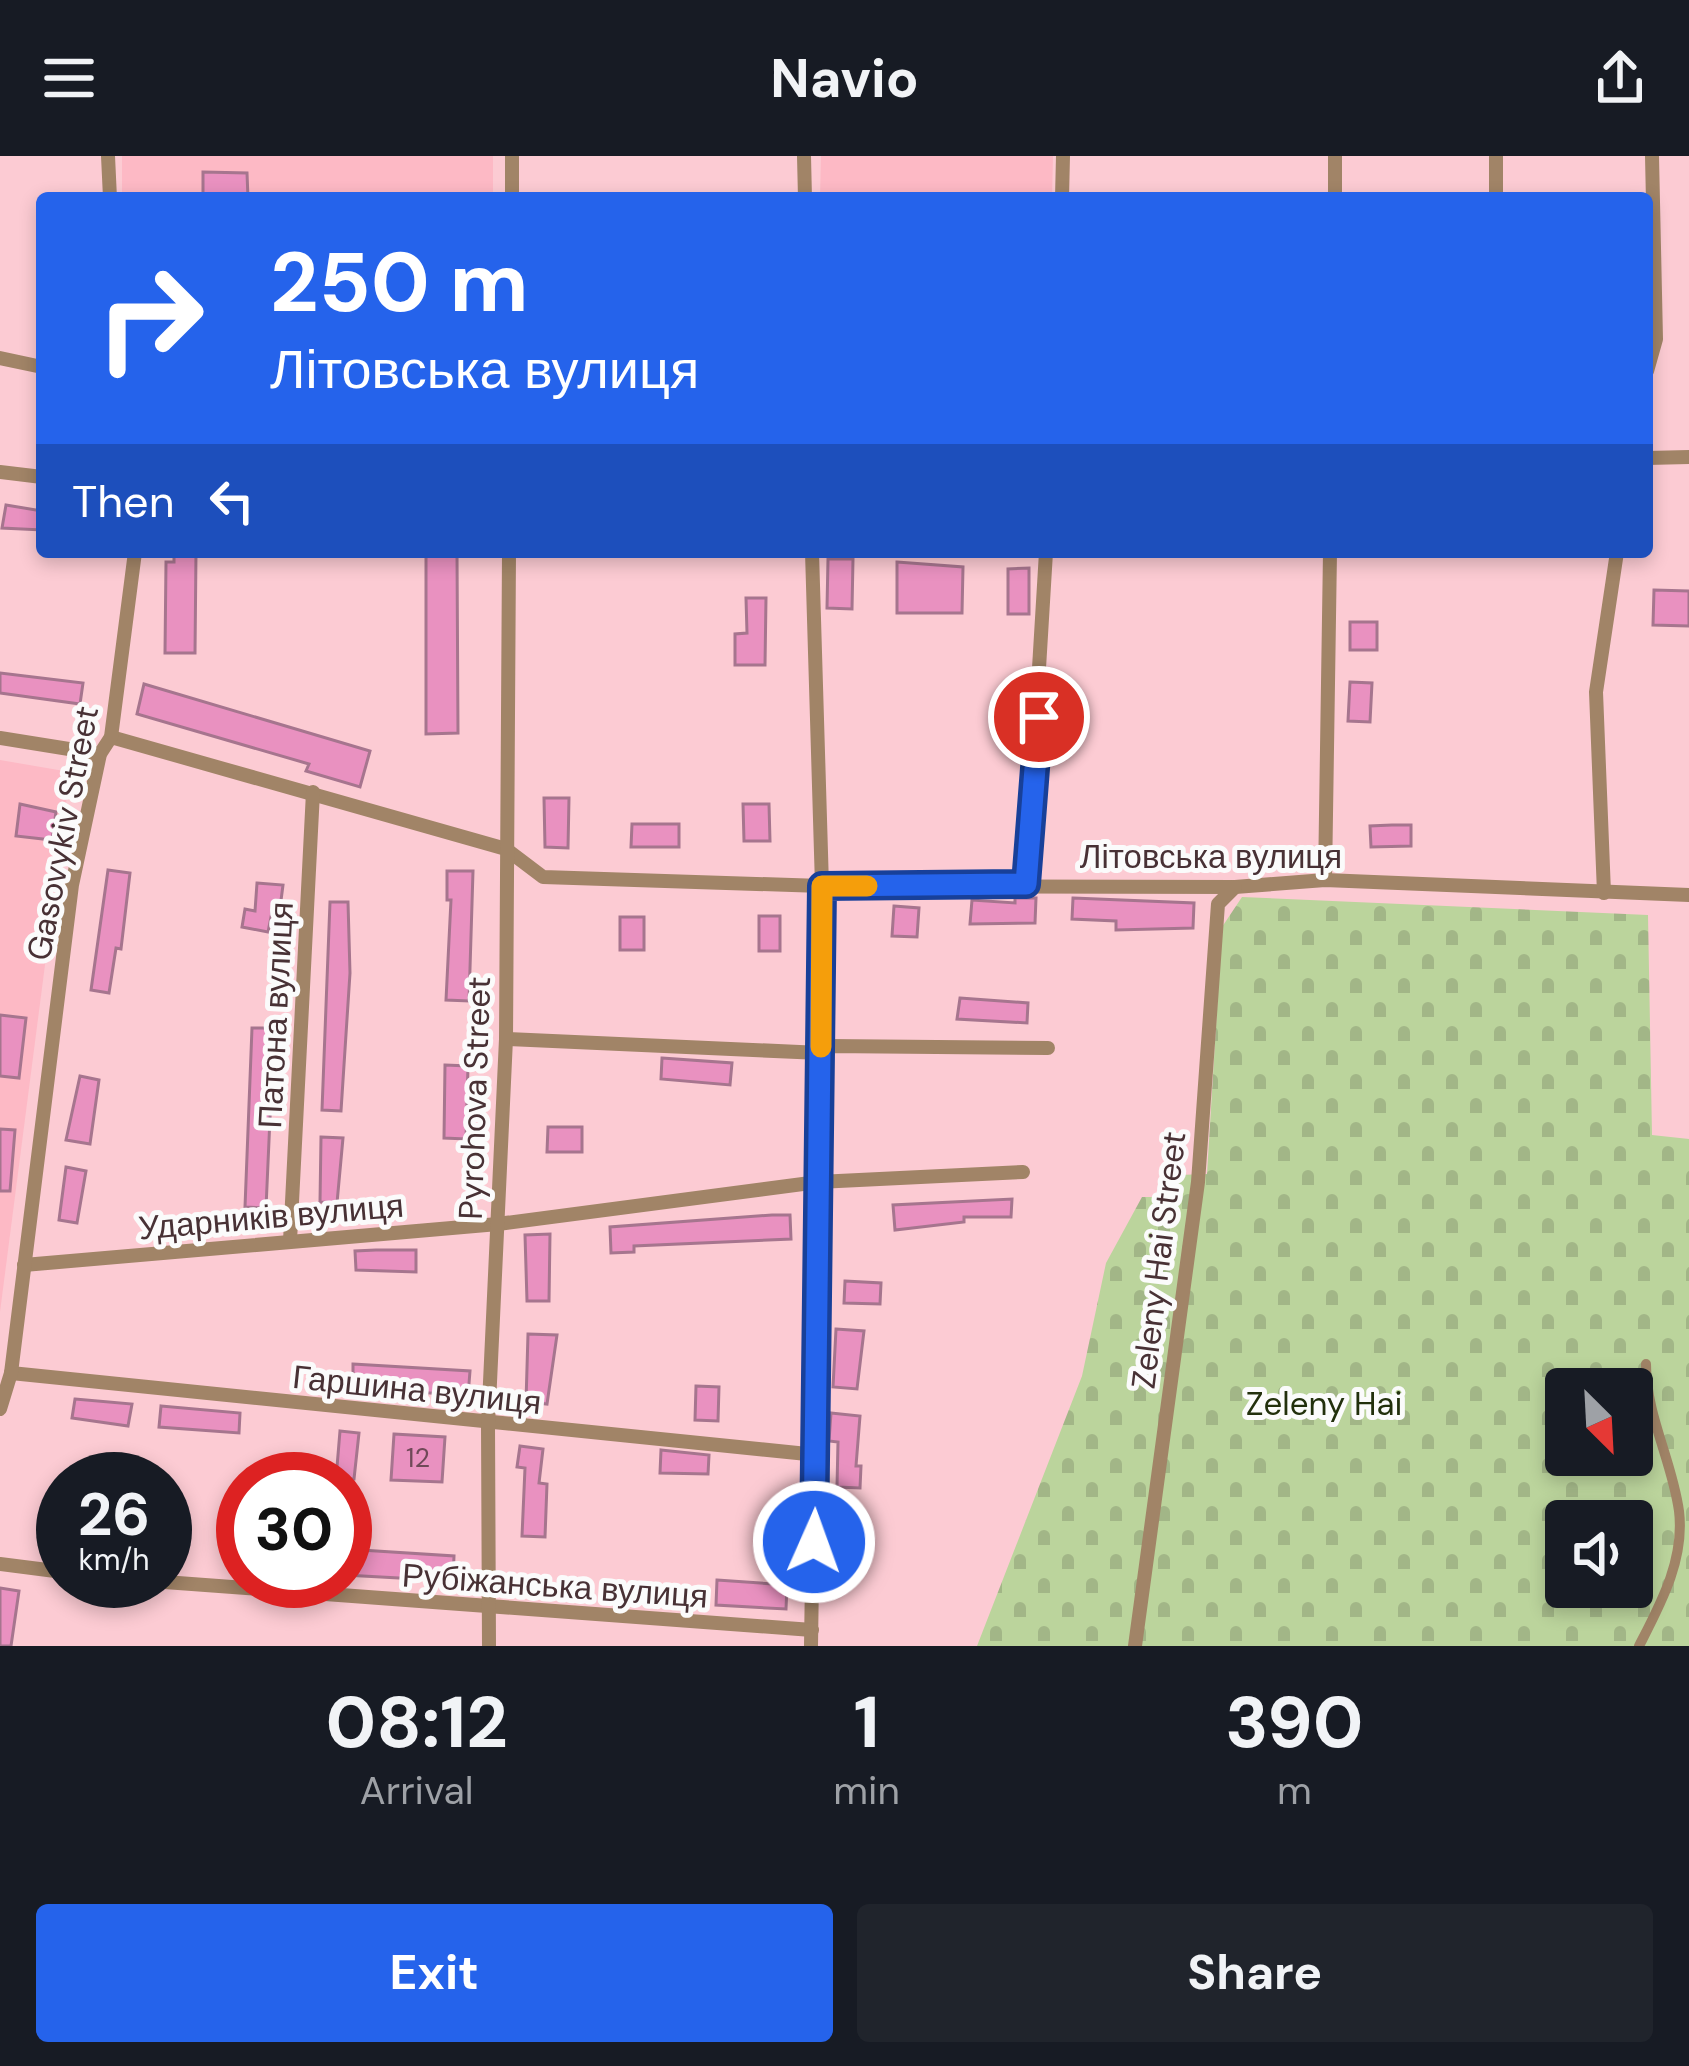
<!DOCTYPE html>
<html lang="en">
<head>
<meta charset="utf-8">
<style>
  :root { --surface:#171b24; --page:#20242c; --text:#f1f3f6; --muted:#9ea1a6; --accent:#2563eb }
  body { margin:0; font-family:"DM Sans",sans-serif; background:var(--page); color:var(--text); height:100vh; display:flex; flex-direction:column; font-size:45px; white-space:nowrap }
  * { box-sizing:border-box; margin:0 }
  p { font-size:39px; color:var(--muted) }
  .icon { flex:none; width:66px; height:66px; fill:none; stroke:currentColor; stroke-width:2; stroke-linecap:round; stroke-linejoin:round }
  .map { position:relative; height:1490px; overflow:hidden }
  .details { display:flex; flex-direction:column; background:var(--surface); flex:1 }
  .details>* { flex:none }
  .banner { position:absolute; left:36px; top:36px; width:1617px; height:366px; border-radius:12px; box-shadow:0 6px 18px #0003; background:#2563eb; color:#fff; overflow:hidden }
  .needle { width:78px; rotate:156deg }
  .fabs { position:absolute; left:1545px; top:1212px; display:grid; gap:24px }
  .fabs a { display:grid; place-items:center; width:108px; height:108px; border-radius:12px; background:var(--surface); box-shadow:0 6px 18px #0003; font-size:60px }
  .speed { position:absolute; left:36px; top:1296px; display:flex; gap:24px; font-size:60px; font-weight:700; text-align:center }
  .speed>* { display:grid; place-content:center; width:156px; height:156px; border-radius:50%; background:var(--surface); box-shadow:0 6px 18px #0003; line-height:1 }
  .speed small { font-size:30px; font-weight:400 }
  .speed .limit { border:18px solid #d22; background:#fff; color:#111 }
  .pin { position:absolute; display:grid; place-items:center; width:102px; height:102px; color:#fff; margin:-51px; border:6px solid #fff; border-radius:50%; box-shadow:0 3px 12px #0007 }
  .me { position:absolute; width:132px; margin:-66px; rotate:2deg; stroke-linejoin:round; filter:drop-shadow(0 0 9px #0008) }
  .turn { display:flex; align-items:center; gap:42px; height:252px; padding:0 36px; font-size:54px }
  .turn .icon { width:156px; height:156px; stroke-width:2.5 }
  .turn b { display:block; font-size:84px; line-height:102px }
  .then { display:flex; align-items:center; height:114px; padding:0 36px; background:#0003; gap:24px; font-size:45px }
  .eta { display:flex; justify-content:space-evenly; align-items:center; height:204px; text-align:center }
  .eta b { font-size:72px; font-weight:700; line-height:84px }
  .button { display:flex; gap:24px; margin-top:auto; padding:24px 36px }
  .button a { flex:1; height:138px; border-radius:12px; background:var(--accent); color:#fff; font-size:48px; font-weight:700; line-height:138px; text-align:center }
  .button a+a { background:var(--page); color:var(--text) }
  header { display:flex; justify-content:space-between; align-items:center; height:156px; padding:0 36px; background:var(--surface); font-size:54px; font-weight:700 }
  .map>svg:first-child { display:block }
  .built { fill:#fdb9c5 }
  .cemetery { fill:url(#cemetery-stones); fill-rule:evenodd }
  .building { fill:#e991c0; stroke:#a6758e; stroke-width:3 }
  .lines { fill:none; stroke-linecap:round; stroke-linejoin:round }
  .pedestrian { stroke:#a18467; stroke-width:10 }
  .minor { stroke:#a18467; stroke-width:14 }
  .route-casing { stroke:#184099; stroke-width:30 }
  .route { stroke:#2563eb; stroke-width:21 }
  .slow { stroke:#f59e0b; stroke-width:21 }
  .labels { text-anchor:middle; stroke-width:10; stroke-linejoin:round; paint-order:stroke }
  .number-label { font-size:27px; fill:#704958 }
  .street-label { font-size:33px; fill:#483135; stroke:#fbfbfb }
  .park-label { font-size:33px; fill:#22300c; stroke:#fbfbfb }
</style>
</head>
<body>
<header><svg class="icon" aria-label="menu" viewBox="0 0 24 24"><path d="M4 6h16M4 12h16M4 18h16"/></svg>Navio<svg class="icon" aria-label="share" viewBox="0 0 24 24"><path d="M12 15V3M7 8l5-5 5 5M5 13v7h14v-7"/></svg></header>
<div class="map">
<svg width="1689" height="1490" viewBox="0 0 1689 1490">
  <defs>
    <pattern id="cemetery-stones" width="16" height="16" patternUnits="userSpaceOnUse" patternTransform="scale(3)"><rect width="16" height="16" fill="#bbd49c"/><path d="M2 7V4a2 2 0 0 1 4 0v3zM10 15v-3a2 2 0 0 1 4 0v3z" fill="#a2b687"/></pattern>
  </defs>
  <rect width="100%" height="100%" fill="#fccbd3"/>
  <g class="built">
    <rect x="122" y="0" width="371" height="42"/>
    <polygon points="821,0 1053,0 1052,42 820,42"/>
    <polygon points="0,604 70,616 0,1156"/>
  </g>
  <path class="cemetery" d="M1242,741L1648,759L1652,979L1689,983V1490H977L1082,1220L1106,1107L1142,1041H1179L1178,1019L1207,1018L1222,771ZM1566,1233H1632V1299H1566ZM1566,1365H1632V1431H1566Z"/>
  <g class="building">
    <polygon points="203,16 247,17 248,42 203,42"/>
    <polygon points="6,349 42,355 42,374 2,372"/>
    <polygon points="174,396 196,396 195,497 165,497 166,406 174,406"/>
    <polygon points="426,396 457,396 458,577 426,578"/>
    <polygon points="828,403 853,403 852,453 827,452"/>
    <polygon points="897,406 963,411 962,457 897,457"/>
    <polygon points="1029,412 1029,458 1008,458 1008,413"/>
    <polygon points="1654,434 1689,435 1689,470 1653,469"/>
    <polygon points="746,442 766,442 765,509 735,509 735,478 747,477"/>
    <rect x="1350" y="466" width="27" height="28"/>
    <polygon points="0,517 83,527 80,548 0,537"/>
    <polygon points="1350,526 1372,527 1370,566 1348,565"/>
    <polygon points="144,528 370,595 360,631 306,615 309,608 137,558"/>
    <polygon points="544,642 569,642 568,692 545,691"/>
    <polygon points="20,648 56,656 52,684 16,680"/>
    <polygon points="743,648 769,648 770,685 744,685"/>
    <polygon points="632,668 679,668 679,691 631,691"/>
    <polygon points="1392,669 1411,669 1411,690 1371,691 1370,670"/>
    <polygon points="108,714 130,717 121,793 116,792 109,837 91,834"/>
    <polygon points="447,715 473,715 469,845 446,844 451,744 447,744"/>
    <polygon points="257,727 283,729 280,752 273,751 268,776 242,771 245,753 255,755"/>
    <polygon points="1015,742 1036,742 1035,767 970,768 972,744 1015,747"/>
    <polygon points="1073,742 1194,747 1193,772 1116,774 1116,765 1072,763"/>
    <polygon points="330,746 348,746 350,817 341,955 322,954"/>
    <polygon points="894,750 919,752 917,781 892,780"/>
    <rect x="759" y="760" width="21" height="35"/>
    <rect x="620" y="761" width="24" height="33"/>
    <polygon points="960,842 1028,847 1027,867 957,863"/>
    <polygon points="0,859 26,862 19,922 0,920"/>
    <polygon points="252,872 274,872 266,1052 245,1051"/>
    <polygon points="662,902 732,907 730,929 661,923"/>
    <polygon points="445,909 468,910 466,983 444,982"/>
    <polygon points="80,920 99,924 90,988 66,984"/>
    <polygon points="548,971 582,971 582,996 547,996"/>
    <polygon points="0,973 15,974 10,1035 0,1035"/>
    <polygon points="321,981 343,982 337,1047 320,1046"/>
    <polygon points="66,1011 86,1015 77,1067 59,1064"/>
    <polygon points="1012,1043 1011,1061 964,1061 964,1066 895,1074 893,1049"/>
    <polygon points="772,1059 790,1059 791,1083 634,1090 634,1096 611,1097 610,1071"/>
    <polygon points="550,1078 549,1145 527,1145 525,1079"/>
    <polygon points="376,1094 416,1094 416,1116 356,1114 355,1095"/>
    <polygon points="845,1125 881,1127 880,1148 844,1147"/>
    <polygon points="836,1173 864,1175 857,1233 833,1231"/>
    <polygon points="528,1178 557,1179 547,1248 526,1246"/>
    <polygon points="353,1208 470,1215 468,1240 353,1231"/>
    <polygon points="696,1230 719,1231 718,1265 695,1264"/>
    <polygon points="75,1243 132,1248 128,1270 72,1262"/>
    <polygon points="161,1250 240,1257 239,1277 159,1271"/>
    <polygon points="831,1257 860,1260 856,1310 861,1310 860,1332 837,1331 838,1286 829,1285"/>
    <polygon points="340,1275 359,1277 354,1323 336,1323"/>
    <polygon points="394,1278 445,1281 442,1326 391,1324"/>
    <polygon points="520,1290 543,1293 539,1327 547,1328 545,1381 522,1380 525,1312 517,1311"/>
    <polygon points="661,1294 709,1299 708,1318 660,1317"/>
    <polygon points="345,1393 454,1400 453,1425 345,1419"/>
    <polygon points="717,1424 787,1429 786,1453 716,1449"/>
    <polygon points="0,1432 19,1435 11,1490 0,1490"/>
  </g>
  <g class="lines">
    <path class="pedestrian" d="M1639,1490C1660,1449 1685,1404 1679,1355C1672,1304 1646,1260 1646,1208"/>
    <g class="minor">
      <polyline points="108,0 110,42"/>
      <polyline points="804,0 805,42"/>
      <polyline points="1496,0 1496,42"/>
      <polyline points="512,42 512,0"/>
      <polyline points="1062,42 1063,0"/>
      <polyline points="1335,42 1335,0"/>
      <polyline points="0,202 42,211"/>
      <polyline points="1647,215 1656,183 1652,0"/>
      <polyline points="1647,302 1689,301"/>
      <polyline points="0,316 42,321"/>
      <polyline points="111,581 506,693 543,721 822,730 1235,731 1325,724 1689,739"/>
      <polyline points="0,582 100,598"/>
      <polyline points="1325,724 1330,396"/>
      <polyline points="1026,728 1046,396"/>
      <polyline points="1604,737 1596,536 1617,396"/>
      <polyline points="506,883 821,897 828,890 1048,892"/>
      <polyline points="290,1085 313,636"/>
      <polyline points="24,1109 498,1068 818,1026 1023,1016"/>
      <polyline points="11,1217 817,1299"/>
      <polyline points="0,1253 11,1217 72,729 100,598 111,581 135,396"/>
      <polyline points="0,1408 63,1416"/>
      <polyline points="151,1425 812,1474"/>
      <polyline points="489,1490 488,1269 506,883 509,396"/>
      <polyline points="811,1490 822,730 812,396"/>
      <polyline points="1135,1490 1198,1026 1218,748 1235,731"/>
    </g>
  </g>
  <g class="lines">
    <g class="route-casing">
      <polyline id="route" points="814,1386 822,730 1026,728 1039,561"/>
    </g>
    <use href="#route" class="route"/>
    <polyline class="slow" points="821,891 822,730 867,730"/>
  </g>
  <g class="labels">
    <g class="number-label">
      <text x="418" y="1311">12</text>
    </g>
    <g class="street-label">
      <text transform="translate(62 677) rotate(-79)" y="12">Gasovykiv Street</text>
      <text x="1211" y="712">Літовська вулиця</text>
      <text transform="translate(275 859) rotate(-87)" y="12">Патона вулиця</text>
      <text transform="translate(474 942) rotate(-88)" y="12">Pyrohova Street</text>
      <text transform="translate(271 1060) rotate(-5)" y="12">Ударників вулиця</text>
      <text transform="translate(1158 1104) rotate(-83)" y="12">Zeleny Hai Street</text>
      <text transform="translate(417 1233) rotate(6)" y="12">Гаршина вулиця</text>
      <text transform="translate(555 1429) rotate(4)" y="12">Рубіжанська вулиця</text>
    </g>
    <g class="park-label">
      <text x="1324" y="1259">Zeleny Hai</text>
    </g>
  </g>
</svg>
<div class="fabs">
<a><svg class="needle" viewBox="-14 -14 28 28"><path d="M0-13l5 13h-10z" fill="#e53935"/><path d="M0 13l5-13h-10z" fill="#9ea1a6"/></svg></a>
<a><svg class="icon" aria-label="sound" viewBox="0 0 24 24"><path d="M4 9h4l5-4v14l-5-4H4zM17 9q2 3 0 6"/></svg></a>
</div>
<div class="speed"><div>26<small>km/h</small></div><div class="limit">30</div></div>
<div class="pin" style="left:1039px;top:561px;background:#d93025"><svg class="icon" aria-label="arrive" viewBox="0 0 24 24"><path d="M6 21V4h12l-3 4 3 4H6"/></svg></div>
<svg class="me" style="left:814px;top:1386px" viewBox="-20 -20 40 40"><circle r="17" fill="#2563eb" stroke="#fff" stroke-width="3"/><path d="M0-11L8 9 0 5-8 9z" fill="#fff"/></svg>
<div class="banner">
<div class="turn"><svg class="icon" aria-label="right" viewBox="0 0 24 24"><path d="M7 20v-9h11M14 6l5 5-5 5"/></svg><div><b>250 m</b>Літовська вулиця</div></div>
<div class="then">Then<svg class="icon" aria-label="left" viewBox="0 0 24 24"><path d="M17 20v-9H6M10 6l-5 5 5 5"/></svg></div>
</div>
</div>
<section class="details">
<div class="eta">
<div><b>08:12</b><p>Arrival</p></div>
<div><b>1</b><p>min</p></div>
<div><b>390</b><p>m</p></div>
</div>
<div class="button"><a>Exit</a><a>Share</a></div>
</section>
</body>
</html>
